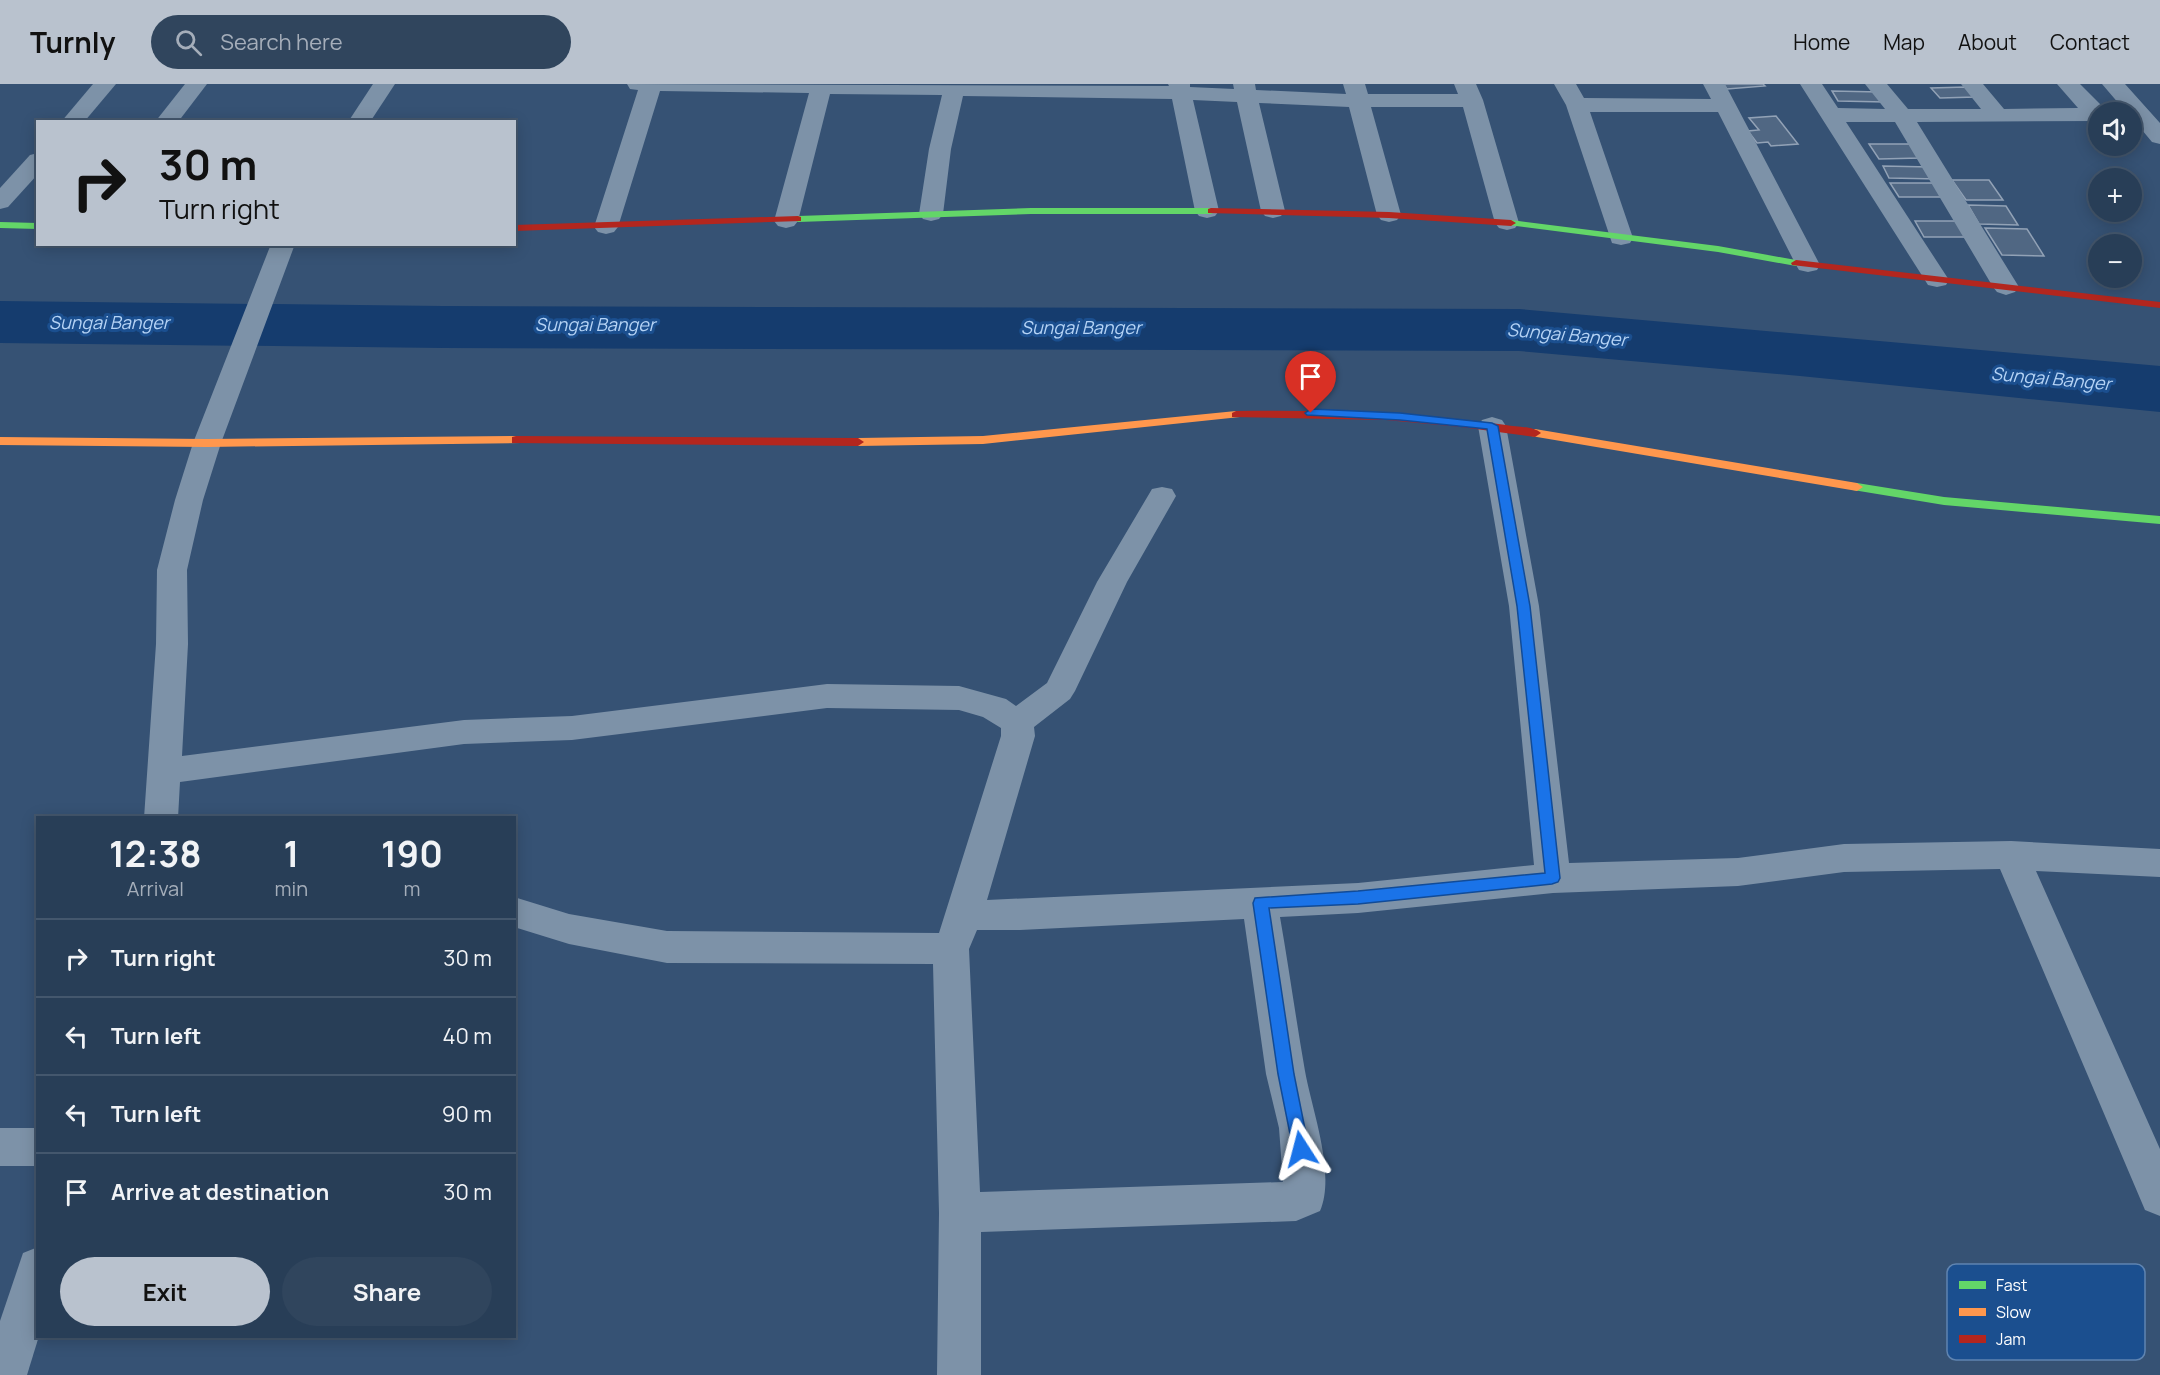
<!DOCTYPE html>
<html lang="en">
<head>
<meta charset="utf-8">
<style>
  :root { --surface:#283e57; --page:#30455d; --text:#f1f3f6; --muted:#a5aeba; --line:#44576d; --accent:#b9c2ce }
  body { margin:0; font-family:Manrope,sans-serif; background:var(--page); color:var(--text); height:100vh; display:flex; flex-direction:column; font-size:22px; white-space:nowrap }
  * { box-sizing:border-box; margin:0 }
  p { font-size:20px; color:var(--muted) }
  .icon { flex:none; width:33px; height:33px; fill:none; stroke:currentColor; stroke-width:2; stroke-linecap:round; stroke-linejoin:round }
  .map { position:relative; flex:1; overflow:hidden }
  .details { position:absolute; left:36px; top:732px; width:480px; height:522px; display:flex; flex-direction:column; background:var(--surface); border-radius:0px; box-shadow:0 3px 15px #0003,0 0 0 2px var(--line) }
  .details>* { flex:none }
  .hud { position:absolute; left:36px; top:36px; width:480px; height:126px; border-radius:0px; box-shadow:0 3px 15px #0003,0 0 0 2px var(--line); background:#b9c2ce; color:#111; overflow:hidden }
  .buttons { position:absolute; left:2088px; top:18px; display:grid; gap:12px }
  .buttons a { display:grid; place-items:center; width:54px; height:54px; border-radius:50%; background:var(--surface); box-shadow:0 3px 15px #0003,0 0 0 2px var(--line); font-size:30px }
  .pin { position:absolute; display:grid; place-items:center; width:51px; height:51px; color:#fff; margin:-62px -26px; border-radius:50% 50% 50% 0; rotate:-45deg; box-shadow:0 0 6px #0007 }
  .pin .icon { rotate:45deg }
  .me { position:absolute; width:66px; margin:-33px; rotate:351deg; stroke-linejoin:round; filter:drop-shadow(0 0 4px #0008) }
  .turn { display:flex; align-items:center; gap:21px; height:126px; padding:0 24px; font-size:27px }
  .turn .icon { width:78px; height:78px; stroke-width:2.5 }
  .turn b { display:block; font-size:42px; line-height:51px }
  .eta { display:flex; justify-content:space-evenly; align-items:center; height:102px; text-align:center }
  .eta b { font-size:36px; font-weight:700; line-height:42px }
  .button { display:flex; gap:12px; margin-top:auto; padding:12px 24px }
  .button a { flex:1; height:69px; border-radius:36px; background:var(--accent); color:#111; font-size:24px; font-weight:700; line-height:69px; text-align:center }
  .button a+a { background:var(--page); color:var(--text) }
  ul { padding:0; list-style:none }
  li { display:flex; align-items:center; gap:18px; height:78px; padding:0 24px; border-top:2px solid var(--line) }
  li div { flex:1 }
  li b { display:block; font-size:22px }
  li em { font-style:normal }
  header { display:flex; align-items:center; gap:36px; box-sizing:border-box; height:84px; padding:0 30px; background:var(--accent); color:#111 }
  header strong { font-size:28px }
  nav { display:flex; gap:33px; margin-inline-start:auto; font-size:21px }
  .search { width:420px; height:54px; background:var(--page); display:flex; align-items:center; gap:15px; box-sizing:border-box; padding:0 21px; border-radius:33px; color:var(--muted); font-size:22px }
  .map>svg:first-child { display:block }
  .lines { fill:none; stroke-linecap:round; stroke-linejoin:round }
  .river { fill:#153c6e; fill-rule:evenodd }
  .building { fill:#506783; stroke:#92a2b6; stroke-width:1.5 }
  .street { fill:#7d92a8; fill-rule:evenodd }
  .fast { fill:#63d668; fill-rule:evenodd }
  .slow { fill:#ff974d; fill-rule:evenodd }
  .jam { fill:#b3261e; fill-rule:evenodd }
  .route { fill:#1a73e8; stroke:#114b97; stroke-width:1.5 }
  .labels { text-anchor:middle; stroke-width:6; stroke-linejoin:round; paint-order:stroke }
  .far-water-label { font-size:18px; font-style:italic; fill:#b5d3f5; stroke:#1b4f8f }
  .key { fill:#1b4f8f; stroke:#5f84b1; stroke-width:1.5 }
  .key-label { font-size:16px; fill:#fff }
</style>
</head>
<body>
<header>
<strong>Turnly</strong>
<div class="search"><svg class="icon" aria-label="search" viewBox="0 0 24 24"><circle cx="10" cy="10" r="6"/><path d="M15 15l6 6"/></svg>Search here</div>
<nav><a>Home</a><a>Map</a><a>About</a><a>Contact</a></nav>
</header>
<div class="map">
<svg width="2160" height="1291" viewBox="0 0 2160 1291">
  <rect width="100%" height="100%" fill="#365274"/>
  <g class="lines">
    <polygon class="river" points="0,217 442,222 1519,225 2160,282 2160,328 1800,292 1519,267 442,264 0,259"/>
  </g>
  <g class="building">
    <polygon points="1723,0 1763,0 1765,2 1727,5"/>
    <polygon points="1966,3 1975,13 1940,14 1931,4"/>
    <polygon points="1832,7 1880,8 1885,18 1838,17"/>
    <polygon points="1776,32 1798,60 1771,62 1768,58 1757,59 1748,47 1759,46 1749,34"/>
    <polygon points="1869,60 1910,60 1920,74 1879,75"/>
    <polygon points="1883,82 1930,83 1938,95 1889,94"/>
    <polygon points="1952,96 1989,96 2003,116 1966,116"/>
    <polygon points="1890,99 1939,99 1948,113 1899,113"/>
    <polygon points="1968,121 2006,122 2018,141 1979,140"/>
    <polygon points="1915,137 1960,137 1971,153 1924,153"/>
    <polygon points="1985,144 2027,145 2044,172 2002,171"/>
  </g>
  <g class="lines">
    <g class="street">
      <polygon points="93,0 116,0 84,38 61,38"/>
      <polygon points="185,0 207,0 178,38 155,38"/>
      <polygon points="373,0 395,0 370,38 348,38"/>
      <polygon points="627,0 1169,2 1168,0 1190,0 1190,3 1234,5 1233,0 1255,0 1256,6 1346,10 1343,0 1365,0 1368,10 1458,10 1454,0 1476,0 1483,16 1519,139 1515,144 1507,146 1499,144 1495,139 1463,23 1371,23 1401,131 1397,136 1389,138 1381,136 1377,131 1349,23 1259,19 1285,127 1281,132 1273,134 1265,132 1261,127 1237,18 1193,16 1219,127 1215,132 1207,134 1199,132 1195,127 1172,15 963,12 951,65 943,130 939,135 931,137 923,135 919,130 929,65 942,11 830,10 798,137 794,142 786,144 778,142 774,137 809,9 660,7 618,143 614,148 606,150 598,148 594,143 638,6 630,5"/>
      <polygon points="1554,0 1576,0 1584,14 1711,15 1703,0 1725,0 1820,181 1817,186 1808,188 1799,186 1796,181 1718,28 1590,28 1633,154 1630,159 1621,161 1612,159 1566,21"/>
      <polygon points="1800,0 1822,0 1838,24 1885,25 1865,0 1887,0 1908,25 1981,25 1961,0 1983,0 2004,25 2078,24 2057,0 2080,0 2108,28 2098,28 2098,37 1917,38 2019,203 2015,208 2006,211 1997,208 1993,203 1895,38 1846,38 1949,196 1946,201 1937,203 1928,201"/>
      <polygon points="2102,0 2125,0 2160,39 2160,60 2152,58 2132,34 2132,28 2126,28"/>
      <polygon points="38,69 38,90 8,123 0,125 0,104 30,71"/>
      <path d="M271,160H295L221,359L203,416L187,486L188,560L182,672L464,636L572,632L827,600L959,602L1006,615L1016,622L1047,599L1097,498L1152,405L1162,403L1172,405L1176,412L1127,498L1075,607L1070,615L1034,643L1035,652L987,816L1358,799L1534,781L1509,522L1478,342L1482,336L1492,333L1502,336L1506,342L1539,522L1569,779L1738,774L1844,760L2011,757L2160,765V793L2036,787L2160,1065V1132L2145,1126L2000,785L1844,788L1738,802L1553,809L1358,829L1280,833C1289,884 1296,936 1305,987C1312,1026 1336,1090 1320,1127L1296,1137L981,1148V1291H937L939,1129L933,880L667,879L569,860L514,843V813L569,830L667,847L939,849L1001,652V644L983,633L959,626L827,624L572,656L464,660L180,698L178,734H144L156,560L157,486L175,416L193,359ZM1244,835L1266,990L1279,1044L1283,1098L980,1108L969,865L977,846H1020Z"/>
      <rect x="0" y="1044" width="38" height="38"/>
      <polygon points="38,1163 39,1252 27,1291 0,1291 0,1237 23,1169"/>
    </g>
    <g class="fast">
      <polygon points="1031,124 1211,124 1216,127 1211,130 1031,130 798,138 793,135 798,132"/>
      <polygon points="1511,136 1718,162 1796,176 1801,179 1796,182 1718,168 1508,141 1508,137"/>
      <polygon points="0,138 38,139 38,145 0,144"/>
      <polygon points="1857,399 1944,413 2160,432 2160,440 1944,421 1853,406 1851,403"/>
    </g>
    <g class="slow">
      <polygon points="1236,327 1240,329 1240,333 983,360 858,362 852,358 858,354 983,352"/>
      <polygon points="1535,345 1857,399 1863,403 1857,407 1531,352 1529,349"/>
      <polygon points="516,352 520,353 520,359 207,363 0,361 0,353 207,355"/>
    </g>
    <g class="jam">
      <polygon points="1211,124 1389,128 1511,136 1516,139 1511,142 1389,134 1208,129 1208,125"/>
      <polygon points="798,132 801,133 801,137 514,147 514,141"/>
      <polygon points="1796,176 2160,218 2160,224 1792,181 1791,179"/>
      <path d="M1236,327C1326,326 1417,328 1506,341C1516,343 1533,342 1541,349L1535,353L1461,343L1386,336L1232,333V329Z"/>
      <polygon points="516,352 858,354 864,358 858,362 512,359 512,353"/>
    </g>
  </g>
  <polygon class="route" points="1311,325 1400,329 1492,339 1498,342 1530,522 1560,794 1558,798 1552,800 1358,820 1269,824 1294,990 1309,1065 1307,1070 1301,1072 1295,1070 1293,1065 1278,990 1253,819 1255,814 1358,807 1545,789 1517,522 1487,345 1400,336 1307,331 1305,329"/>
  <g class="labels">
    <g class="far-water-label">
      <text x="109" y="245">Sungai Banger</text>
      <text x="595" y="247">Sungai Banger</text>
      <text x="1081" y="250">Sungai Banger</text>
      <text transform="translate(1567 251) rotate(5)" y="6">Sungai Banger</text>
      <text transform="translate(2051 295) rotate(5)" y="6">Sungai Banger</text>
    </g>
  </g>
  <rect x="1947" y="1180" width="198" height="96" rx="9" class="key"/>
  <rect x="1959" y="1197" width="27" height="8" fill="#63d668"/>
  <rect x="1959" y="1224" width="27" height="8" fill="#ff974d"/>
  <rect x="1959" y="1251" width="27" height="8" fill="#b3261e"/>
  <g class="key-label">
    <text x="1996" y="1207">Fast</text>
    <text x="1996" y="1234">Slow</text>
    <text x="1996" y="1261">Jam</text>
  </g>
</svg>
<div class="buttons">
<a><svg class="icon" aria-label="sound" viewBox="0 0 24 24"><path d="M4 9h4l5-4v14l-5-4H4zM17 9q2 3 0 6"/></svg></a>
<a>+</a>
<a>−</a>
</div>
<div class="pin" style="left:1311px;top:329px;background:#d93025"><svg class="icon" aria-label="arrive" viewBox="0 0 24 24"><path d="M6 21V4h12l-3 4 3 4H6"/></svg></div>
<svg class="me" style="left:1301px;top:1065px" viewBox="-20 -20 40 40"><path d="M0-17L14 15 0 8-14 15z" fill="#1a73e8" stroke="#fff" stroke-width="4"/></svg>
<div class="hud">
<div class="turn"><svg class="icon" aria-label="right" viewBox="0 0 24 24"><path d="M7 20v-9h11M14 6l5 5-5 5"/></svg><div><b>30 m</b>Turn right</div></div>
</div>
<section class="details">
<div class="eta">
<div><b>12:38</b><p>Arrival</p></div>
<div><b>1</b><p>min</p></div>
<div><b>190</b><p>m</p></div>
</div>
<ul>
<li><svg class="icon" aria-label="right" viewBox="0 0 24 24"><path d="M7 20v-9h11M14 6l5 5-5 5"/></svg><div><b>Turn right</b></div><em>30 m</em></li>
<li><svg class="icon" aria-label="left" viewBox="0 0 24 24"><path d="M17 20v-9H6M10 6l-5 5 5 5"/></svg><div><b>Turn left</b></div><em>40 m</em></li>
<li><svg class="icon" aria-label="left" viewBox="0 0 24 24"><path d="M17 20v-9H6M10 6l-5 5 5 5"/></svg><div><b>Turn left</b></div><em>90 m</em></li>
<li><svg class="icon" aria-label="arrive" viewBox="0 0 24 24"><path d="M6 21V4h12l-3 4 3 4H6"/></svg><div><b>Arrive at destination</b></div><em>30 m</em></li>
</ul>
<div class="button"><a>Exit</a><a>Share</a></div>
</section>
</div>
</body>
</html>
